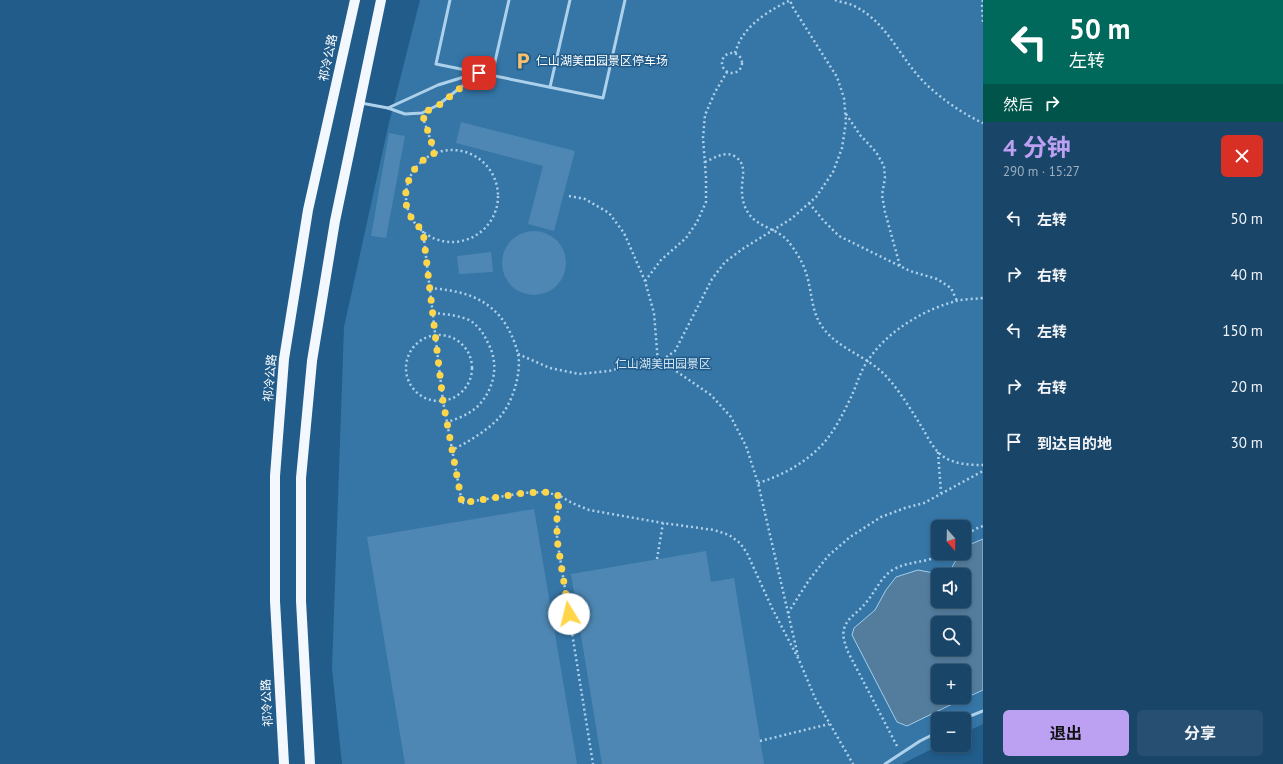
<!DOCTYPE html>
<html lang="zh">
<head>
<meta charset="utf-8">
<style>
  :root { --surface:#194568; --page:#264f71; --text:#f1f3f6; --muted:#9fb1c0; --line:#375d7c; --accent:#bca0f2 }
  body { margin:0; font-family:"PT Sans","Noto Sans SC",sans-serif; background:var(--page); color:var(--text); height:100vh; display:flex; flex-direction:column; font-size:15px; white-space:nowrap }
  * { box-sizing:border-box; margin:0 }
  p { font-size:13px; color:var(--muted) }
  .icon { flex:none; width:22px; height:22px; fill:none; stroke:currentColor; stroke-width:2; stroke-linecap:round; stroke-linejoin:round }
  .map { position:relative; flex:1; overflow:hidden }
  .sheet { display:flex; flex-direction:column; background:var(--surface); width:300px }
  .sheet>* { flex:none }
  .guide { background:#00695c; color:#fff; overflow:hidden }
  .needle { width:26px; rotate:160deg }
  .fabs { position:absolute; left:931px; top:520px; display:grid; gap:8px }
  .fabs a { display:grid; place-items:center; width:40px; height:40px; border-radius:6px; background:var(--surface); box-shadow:0 2px 6px #0003,0 0 0 1px var(--line); font-size:20px }
  .pin { position:absolute; display:grid; place-items:center; width:34px; height:34px; color:#fff; margin:-17px; border-radius:8px; box-shadow:0 2px 6px #0006 }
  .me { position:absolute; width:44px; margin:-22px; rotate:351deg; stroke-linejoin:round; filter:drop-shadow(0 0 3px #0008) }
  .turn { display:flex; align-items:center; gap:14px; height:84px; padding:0 20px; font-size:18px }
  .turn .icon { width:52px; height:52px; stroke-width:2.5 }
  .turn b { display:block; font-size:28px; line-height:34px }
  .then { display:flex; align-items:center; height:38px; padding:0 20px; background:#0003; gap:8px; font-size:15px }
  .round { display:grid; place-items:center; flex:none; width:42px; height:42px; border-radius:6px; background:var(--page) }
  .overview { display:flex; align-items:center; justify-content:space-between; height:68px; padding:0 20px }
  h1 { font-size:24px; font-weight:700; line-height:30px; color:var(--accent) }
  .button { display:flex; gap:8px; margin-top:auto; padding:8px 20px }
  .button a { flex:1; height:46px; border-radius:6px; background:var(--accent); color:#111; font-size:16px; font-weight:700; line-height:46px; text-align:center }
  .button a+a { background:var(--page); color:var(--text) }
  ul { padding:0; list-style:none }
  li { display:flex; align-items:center; gap:12px; height:56px; padding:0 20px }
  li div { flex:1 }
  li b { display:block; font-size:15px }
  li em { font-style:normal }
  main { display:flex; flex:1; min-height:0 }
  .map>svg:first-child { display:block }
  .green { fill:#3576a7; fill-rule:evenodd }
  .water { fill:#547d9d; stroke:#a2cdec; fill-rule:evenodd }
  .building { fill:#4e87b3 }
  .lines { fill:none; stroke-linecap:round; stroke-linejoin:round }
  .path { stroke:#aed1eb; stroke-width:2.5; stroke-dasharray:2 3; stroke-linecap:butt }
  .lane { stroke:#aed1eb; stroke-width:3 }
  .primary { stroke:#f2f8fe; stroke-width:10 }
  .route { stroke:#ffd54a; stroke-width:7; stroke-dasharray:0 12.6 }
  .labels { text-anchor:middle; stroke-width:3; stroke-linejoin:round; paint-order:stroke }
  .street-label { font-size:12px; fill:#fff; stroke:#215c8a }
  .poi-label { font-size:12px; fill:#fff; stroke:#215c8a; text-anchor:start }
  .park-label { font-size:12px; fill:#d2e8f8; stroke:#215c8a }
</style>
</head>
<body>
<main>
<div class="map">
<svg width="983" height="764" viewBox="0 0 983 764">
  <rect width="100%" height="100%" fill="#215c8a"/>
  <path class="green" d="M420,0H983V724L964,733V719H938V745H940L902,764H342L332,669L344,327L388,127ZM938,527H964V553H938ZM938,575H964V601H938ZM938,623H964V649H938ZM938,671H964V697H938Z"/>
  <path class="water" d="M983,539V690L944,708L907,726L897,722L852,635L854,628L875,610L886,590L896,577L918,570L934,573L951,569L960,553H964V547ZM938,575H964V601H938ZM938,623H964V649H938ZM938,671H964V697H938Z"/>
  <g class="building">
    <polygon points="461,122 575,151 554,231 528,224 543,166 456,143"/>
    <polygon points="389,133 405,136 386,238 371,236"/>
    <circle cx="534" cy="263" r="32"/>
    <polygon points="491,252 493,272 459,274 457,256"/>
    <polygon points="534,509 577,764 405,764 367,537"/>
    <polygon points="706,551 711,582 734,578 764,764 602,764 571,574"/>
  </g>
  <g class="lines">
    <g class="path">
      <path d="M835,0C840,2 847,3 852,5C888,21 900,60 927,85C943,100 963,114 983,123"/>
      <polyline points="983,0 982,4 983,22"/>
      <circle cx="732" cy="63" r="10"/>
      <path d="M735,53C737,47 739,41 743,36C752,21 775,7 791,0"/>
      <polyline points="846,114 860,135 876,152 884,166 885,178 882,195 885,212 900,266"/>
      <polyline points="424,121 435,153"/>
      <circle cx="452" cy="196" r="46"/>
      <path d="M705,162C714,158 726,150 736,157C748,166 741,179 742,191C742,199 744,207 749,214C758,227 778,229 788,241C795,250 803,262 806,273C812,290 811,310 821,325C836,348 863,354 883,373C899,389 911,410 923,429C927,436 932,446 938,452C949,464 968,465 983,465"/>
      <polyline points="569,196 585,199 609,213 624,233 645,281 654,313 658,363"/>
      <polyline points="809,203 823,220 839,236 910,271 937,279 951,288 957,301"/>
      <polyline points="423,231 443,401 462,503 523,493 545,492 560,496 572,503 589,510 663,523 714,530 729,535 740,543 747,553 772,608 799,660 815,698 853,764"/>
      <polyline points="645,281 661,260 686,238 697,222 706,202 706,178 703,138 705,115 715,92 727,72"/>
      <path d="M430,288C451,290 473,293 490,307C504,317 514,337 518,354C522,373 512,405 498,419C485,432 468,442 452,450"/>
      <path d="M433,313C445,314 457,315 469,320C478,325 484,334 488,343C500,365 494,390 477,407C468,415 457,419 447,422"/>
      <circle cx="439" cy="368" r="33"/>
      <polyline points="518,354 550,368 579,374 609,371 643,362 658,363 673,369 711,395 731,417 746,446 758,483 798,656"/>
      <polyline points="658,363 675,351 712,279 725,262 744,248 791,219 816,197 833,172 842,148 846,122 844,98 837,77 792,6 790,0"/>
      <polyline points="938,452 941,493"/>
      <path d="M758,483C781,476 803,464 820,447C834,433 844,412 852,395C857,384 861,369 869,359C888,331 923,310 956,301C964,299 974,299 983,298"/>
      <polyline points="560,496 557,516 557,539 593,764"/>
      <polyline points="964,537 975,529 983,526"/>
      <polyline points="657,559 663,523"/>
      <polyline points="788,613 809,580 828,556 850,537 881,517 905,508 924,503 983,471"/>
      <polyline points="760,741 829,724"/>
      <path d="M897,746L847,650C845,643 842,636 844,629C847,618 856,614 863,606C874,595 880,577 894,569C907,563 914,563 927,560C932,559 938,555 943,553"/>
    </g>
    <g class="lane">
      <polyline points="450,0 436,64 603,98 625,0"/>
      <polyline points="492,75 509,0"/>
      <polyline points="550,87 570,0"/>
      <polyline points="361,103 388,108 405,114 422,113 438,105 479,73"/>
      <polyline points="388,108 438,85 477,73"/>
      <polyline points="963,719 983,711"/>
      <polyline points="885,764 920,741 938,732"/>
    </g>
    <g class="primary">
      <polyline points="284,764 275,601 275,476 284,359 308,210 355,0"/>
      <polyline points="310,764 301,601 301,478 312,361 335,221 381,0"/>
    </g>
  </g>
  <g class="lines">
    <path class="route" d="M479,73L438,106L422,113L435,153C413,162 400,188 408,211C411,219 417,225 423,231L443,401L462,503L523,493L545,492L560,496L557,516V539L569,614"/>
  </g>
  <defs>
    <g id="parking-bare" transform="scale(1.38)"><path d="M-3.5-5.5H1a3.5 3.5 0 0 1 0 7H-1V5.5H-3.5ZM-1-3.4V-.6H.8a1.4 1.4 0 0 0 0-2.8Z" fill="#f7c06f" stroke="#215c8a" stroke-width="2.5" paint-order="stroke"/></g>
  </defs>
  <g fill-rule="evenodd">
    <use href="#parking-bare" x="523" y="61"/>
  </g>
  <g class="labels">
    <g class="street-label">
      <text transform="translate(328 58) rotate(-78)" y="4">祁冷公路</text>
      <text transform="translate(270 378) rotate(-85)" y="4">祁冷公路</text>
      <text transform="translate(267 703) rotate(-93)" y="4">祁冷公路</text>
    </g>
    <g class="poi-label">
      <text x="536" y="65">仁山湖美田园景区停车场</text>
    </g>
    <g class="park-label">
      <text x="663" y="368">仁山湖美田园景区</text>
    </g>
  </g>
</svg>
<div class="fabs">
<a><svg class="needle" viewBox="-14 -14 28 28"><path d="M0-13l5 13h-10z" fill="#e53935"/><path d="M0 13l5-13h-10z" fill="#9fb1c0"/></svg></a>
<a><svg class="icon" aria-label="sound" viewBox="0 0 24 24"><path d="M4 9h4l5-4v14l-5-4H4zM17 9q2 3 0 6"/></svg></a>
<a><svg class="icon" aria-label="search" viewBox="0 0 24 24"><circle cx="10" cy="10" r="6"/><path d="M15 15l6 6"/></svg></a>
<a>+</a>
<a>−</a>
</div>
<div class="pin" style="left:479px;top:73px;background:#d93025"><svg class="icon" aria-label="arrive" viewBox="0 0 24 24"><path d="M6 21V4h12l-3 4 3 4H6"/></svg></div>
<svg class="me" style="left:569px;top:614px" viewBox="-20 -20 40 40"><circle r="19" fill="#fff"/><path d="M0-13L10 11 0 6-10 11z" fill="#ffd54a"/></svg>
</div>
<section class="sheet">
<div class="guide">
<div class="turn"><svg class="icon" aria-label="left" viewBox="0 0 24 24"><path d="M17 20v-9H6M10 6l-5 5 5 5"/></svg><div><b>50 m</b>左转</div></div>
<div class="then">然后<svg class="icon" aria-label="right" viewBox="0 0 24 24"><path d="M7 20v-9h11M14 6l5 5-5 5"/></svg></div>
</div>
<div class="overview"><div><h1>4 分钟</h1><p>290 m · 15:27</p></div><a class="round" style="background:#d93025;color:#fff"><svg class="icon" aria-label="close" viewBox="0 0 24 24"><path d="M6 6l12 12M18 6L6 18"/></svg></a></div>
<ul>
<li><svg class="icon" aria-label="left" viewBox="0 0 24 24"><path d="M17 20v-9H6M10 6l-5 5 5 5"/></svg><div><b>左转</b></div><em>50 m</em></li>
<li><svg class="icon" aria-label="right" viewBox="0 0 24 24"><path d="M7 20v-9h11M14 6l5 5-5 5"/></svg><div><b>右转</b></div><em>40 m</em></li>
<li><svg class="icon" aria-label="left" viewBox="0 0 24 24"><path d="M17 20v-9H6M10 6l-5 5 5 5"/></svg><div><b>左转</b></div><em>150 m</em></li>
<li><svg class="icon" aria-label="right" viewBox="0 0 24 24"><path d="M7 20v-9h11M14 6l5 5-5 5"/></svg><div><b>右转</b></div><em>20 m</em></li>
<li><svg class="icon" aria-label="arrive" viewBox="0 0 24 24"><path d="M6 21V4h12l-3 4 3 4H6"/></svg><div><b>到达目的地</b></div><em>30 m</em></li>
</ul>
<div class="button"><a>退出</a><a>分享</a></div>
</section>
</main>
</body>
</html>
